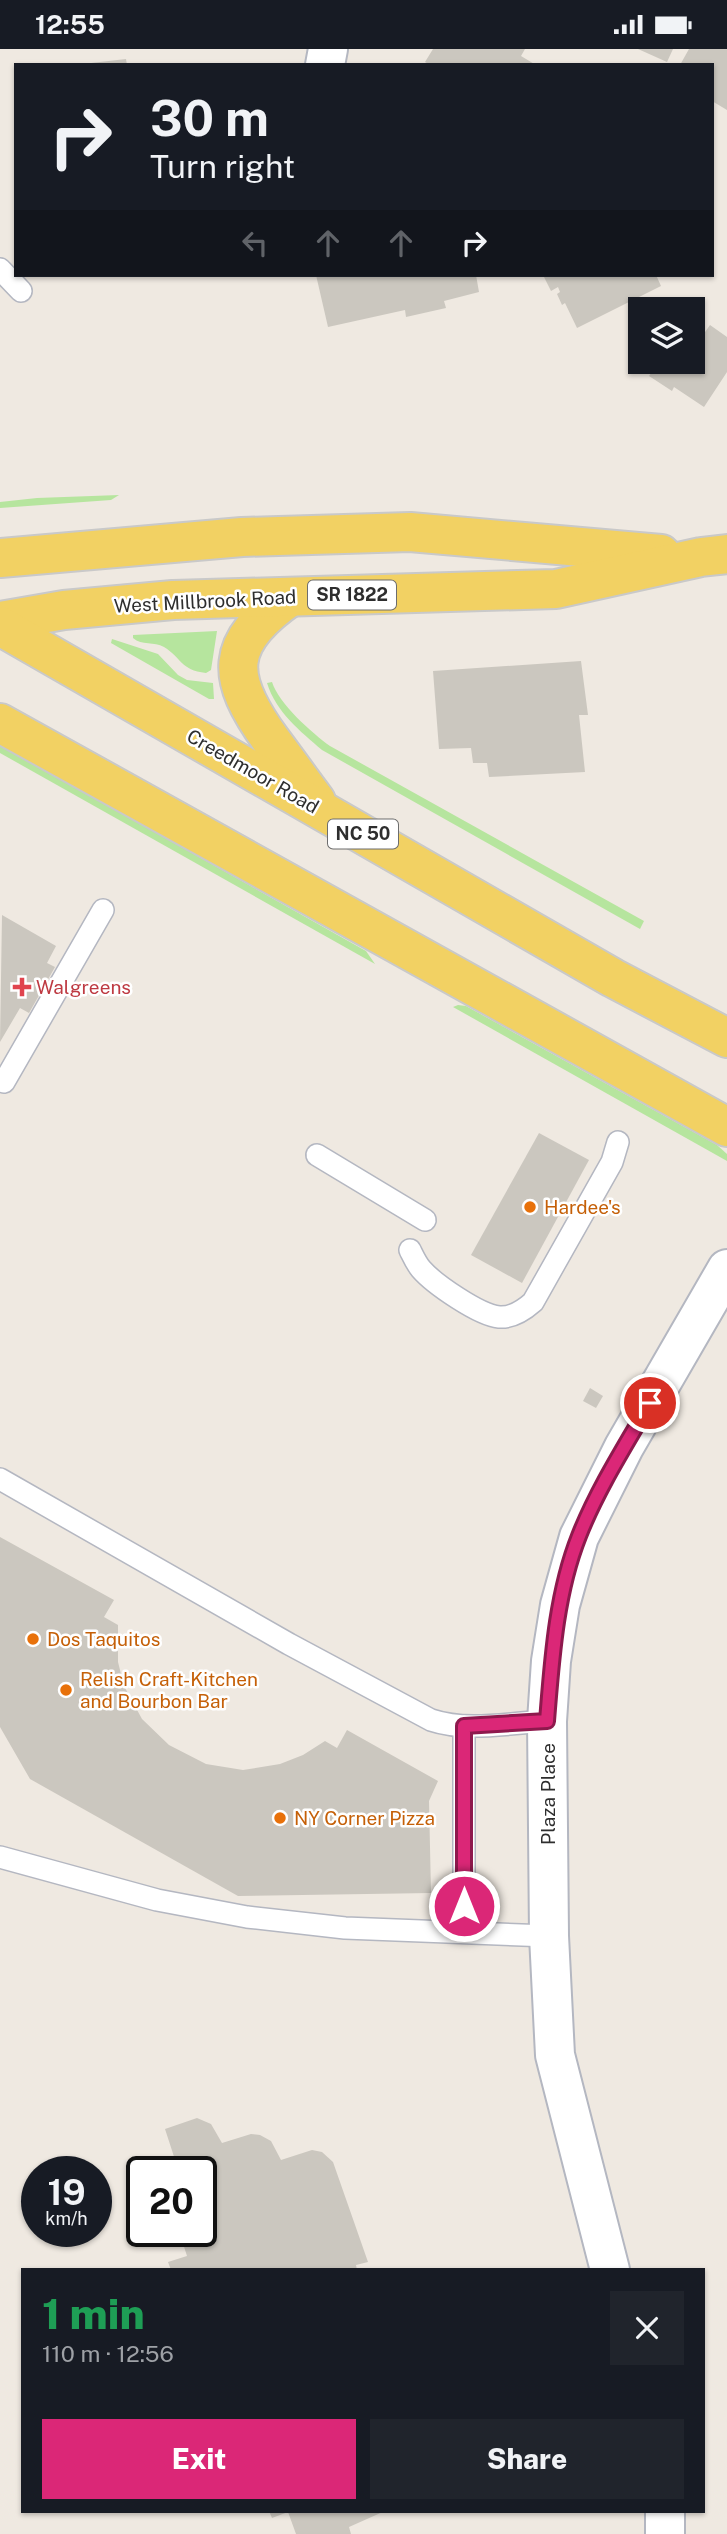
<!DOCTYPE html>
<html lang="en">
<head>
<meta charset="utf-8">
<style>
  :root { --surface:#171b24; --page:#20242c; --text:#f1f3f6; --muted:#9ea1a6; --accent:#db2777 }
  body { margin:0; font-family:"Public Sans",sans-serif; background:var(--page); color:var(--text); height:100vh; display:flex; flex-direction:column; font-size:26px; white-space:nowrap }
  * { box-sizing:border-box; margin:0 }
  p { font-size:23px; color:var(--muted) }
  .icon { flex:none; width:38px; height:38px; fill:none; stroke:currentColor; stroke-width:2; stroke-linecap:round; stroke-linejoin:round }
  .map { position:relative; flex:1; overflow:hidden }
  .side { position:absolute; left:21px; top:2219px; width:684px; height:245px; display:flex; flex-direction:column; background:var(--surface); border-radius:0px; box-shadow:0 2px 5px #0004 }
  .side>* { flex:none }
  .hud { position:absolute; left:14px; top:14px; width:700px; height:214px; border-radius:0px; box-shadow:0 2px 5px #0004; background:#171b24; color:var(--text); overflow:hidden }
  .buttons { position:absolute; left:628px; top:248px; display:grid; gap:14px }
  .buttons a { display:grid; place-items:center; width:77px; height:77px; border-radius:0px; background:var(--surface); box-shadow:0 2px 5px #0004; font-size:35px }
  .speed { position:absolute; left:21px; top:2107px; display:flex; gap:14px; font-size:35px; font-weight:700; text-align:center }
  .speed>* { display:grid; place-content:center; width:91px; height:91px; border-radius:50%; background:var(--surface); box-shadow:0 2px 5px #0004; line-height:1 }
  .speed small { font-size:18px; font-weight:400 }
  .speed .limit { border:4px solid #111; border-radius:10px; background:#fff; color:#111 }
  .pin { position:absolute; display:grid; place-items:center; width:60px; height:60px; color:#fff; margin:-30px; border:4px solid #fff; border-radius:50%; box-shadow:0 2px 7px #0007 }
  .me { position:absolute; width:77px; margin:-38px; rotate:0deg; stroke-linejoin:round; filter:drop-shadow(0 0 5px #0008) }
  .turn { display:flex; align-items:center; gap:24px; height:147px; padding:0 21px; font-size:32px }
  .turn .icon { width:91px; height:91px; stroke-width:2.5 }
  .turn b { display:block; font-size:49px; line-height:60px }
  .lanes { display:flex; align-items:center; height:66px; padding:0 21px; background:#0003; justify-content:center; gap:35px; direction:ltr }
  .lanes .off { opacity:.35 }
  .round { display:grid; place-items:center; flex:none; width:74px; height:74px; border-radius:0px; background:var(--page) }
  .headline { display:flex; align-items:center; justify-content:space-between; height:119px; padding:0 21px }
  h1 { font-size:42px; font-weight:800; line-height:52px; color:#1e9e55 }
  .cta { display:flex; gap:14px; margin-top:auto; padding:14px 21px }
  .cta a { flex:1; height:80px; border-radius:0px; background:var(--accent); color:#fff; font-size:28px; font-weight:800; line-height:80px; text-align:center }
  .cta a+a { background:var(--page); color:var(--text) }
  .status { display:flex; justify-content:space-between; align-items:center; height:49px; padding:0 35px; background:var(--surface); direction:ltr }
  .status svg { height:19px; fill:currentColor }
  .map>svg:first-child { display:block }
  .green { fill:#b6e59e }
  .building { fill:#cbc7bf }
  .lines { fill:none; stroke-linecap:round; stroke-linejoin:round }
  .service-casing { stroke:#b4b7c1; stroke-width:24 }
  .minor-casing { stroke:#b4b7c1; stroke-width:42 }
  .tertiary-casing { stroke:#b4b7c1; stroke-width:42 }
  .primary-casing { stroke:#c9c9c9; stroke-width:42 }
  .service { stroke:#fff; stroke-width:21 }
  .minor { stroke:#fff; stroke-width:38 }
  .tertiary { stroke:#fff; stroke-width:38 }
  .primary { stroke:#f2d163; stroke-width:38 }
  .route-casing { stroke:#8e194d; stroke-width:18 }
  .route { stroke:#db2777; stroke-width:12 }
  .health-dot { fill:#e0444e; stroke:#fff; stroke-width:2.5 }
  .food-dot { fill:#e8710a; stroke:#fff; stroke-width:2.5 }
  .labels { text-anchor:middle; stroke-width:5; stroke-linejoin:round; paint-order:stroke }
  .shield { fill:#fff; stroke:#6d6d6d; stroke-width:2 }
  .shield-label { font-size:18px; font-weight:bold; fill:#2e2e2e }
  .street-label { font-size:19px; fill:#2e2e2e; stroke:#fff }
  .health-label { font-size:19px; fill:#be3a42; stroke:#fff; text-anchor:start }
  .food-label { font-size:19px; fill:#c56008; stroke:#fff; text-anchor:start }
</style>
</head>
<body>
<div class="status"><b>12:55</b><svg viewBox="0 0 49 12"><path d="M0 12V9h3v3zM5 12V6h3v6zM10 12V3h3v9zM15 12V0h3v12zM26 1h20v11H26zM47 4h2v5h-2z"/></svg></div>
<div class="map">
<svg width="727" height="2485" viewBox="0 0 727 2485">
  <rect width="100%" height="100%" fill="#efe9e1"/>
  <g class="green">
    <polygon points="119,446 111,451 0,459 0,453 37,449"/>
    <path d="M217,582L211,621L206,624C180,621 182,609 164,598C154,592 142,597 133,589V586Z"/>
    <polygon points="112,590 158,605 178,626 187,631 213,634 214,650 209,650 111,594"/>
    <path d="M272,633C279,655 312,684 330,697L644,872L640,880L322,701C300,682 276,663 267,634Z"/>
    <polygon points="0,696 366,902 375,915 0,704"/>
    <polygon points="458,956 466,957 717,1096 727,1105 727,1112 453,958"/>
  </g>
  <g class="building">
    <polygon points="433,0 525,0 521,7 536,16 430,16 425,13"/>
    <polygon points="638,0 673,0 667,13"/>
    <polygon points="689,0 727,0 727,61 712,52 712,16 680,16"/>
    <polygon points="126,10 127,16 91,16 91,14"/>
    <polygon points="316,226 476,226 479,243 444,252 446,259 406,268 405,261 328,278"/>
    <polygon points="543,226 656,226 661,237 577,279 565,254 562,256 557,245 560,243 558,238 551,242"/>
    <polygon points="710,276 727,288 727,323 704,358 674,338 672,342 649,327 652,323 637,312 640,306 640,313 693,313 693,280 703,286"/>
    <polygon points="581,612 588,666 579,666 585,723 489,728 487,714 473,714 471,699 439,700 433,622"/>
    <polygon points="2,866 56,897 47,914 55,918 29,964 20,959 0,993"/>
    <polygon points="539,1084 589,1111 522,1234 471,1206"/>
    <polygon points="590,1339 603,1347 596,1359 583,1352"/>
    <polygon points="0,1488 114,1551 104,1568 118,1576 118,1613 124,1637 142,1670 169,1696 206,1715 243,1721 280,1715 303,1706 325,1692 337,1699 347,1681 438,1732 429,1752 431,1844 238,1847 30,1730 0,1678"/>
    <polygon points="197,2069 211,2075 222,2094 251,2085 260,2086 271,2092 281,2111 312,2101 322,2103 333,2113 368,2213 356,2216 357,2221 171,2221 168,2213 187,2207 179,2182 201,2182 201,2123 179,2123 165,2080"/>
    <polygon points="269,2462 385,2462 349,2478 351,2485 296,2485 288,2463 272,2469"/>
  </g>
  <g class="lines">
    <g class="service-casing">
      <g id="service">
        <polyline points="0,220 21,242"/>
        <polyline points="0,1030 4,1033 103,861"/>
        <polyline points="317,1106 425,1171"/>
        <path d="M410,1201C413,1207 416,1214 421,1220C434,1235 479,1266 499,1268C512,1269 524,1261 533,1253L612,1113L618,1093"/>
        <path d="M0,1430L289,1595L431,1671C467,1683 509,1674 547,1672"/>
        <polyline points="0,1808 157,1851 247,1868 345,1879 549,1887"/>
        <polyline points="464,1883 464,1677"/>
      </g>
    </g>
    <g class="minor-casing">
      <polyline id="minor" points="325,16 328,0"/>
    </g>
    <g class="tertiary-casing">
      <g id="tertiary">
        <polyline points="610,2221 555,2006 549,1887 547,1672 551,1612 560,1556 579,1488 624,1398 727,1220"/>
        <polyline points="665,2462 665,2485"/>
      </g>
    </g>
    <g class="primary-casing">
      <g id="primary">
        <polyline points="0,509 242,488 410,483 661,505"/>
        <path d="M290,548C224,594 225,628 271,691C286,711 301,732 316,752"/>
        <polyline points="0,572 64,561 173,551 556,540 701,508 727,505"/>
        <polyline points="0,577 613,929 727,989"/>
        <polyline points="0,674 727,1078"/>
      </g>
    </g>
    <use href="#service" class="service"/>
    <use href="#minor" class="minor"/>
    <use href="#tertiary" class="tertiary"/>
    <use href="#primary" class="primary"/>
  </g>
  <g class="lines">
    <g class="route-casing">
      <path id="route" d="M464,1857V1677L547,1672C552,1610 556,1545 579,1487C597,1441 625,1397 650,1354"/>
    </g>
    <use href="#route" class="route"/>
  </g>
  <path class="health-dot" d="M18.5 927.5h7v7h7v7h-7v7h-7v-7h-7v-7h7z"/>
  <g class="food-dot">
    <circle cx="530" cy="1158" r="7"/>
    <circle cx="33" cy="1590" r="7"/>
    <circle cx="66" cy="1641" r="7"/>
    <circle cx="280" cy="1769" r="7"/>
  </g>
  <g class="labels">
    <g class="shield">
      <rect x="308" y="531.5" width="88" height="29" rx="5"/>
      <rect x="328" y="770.5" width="70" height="29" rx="5"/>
    </g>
    <g class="shield-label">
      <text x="352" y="552">SR 1822</text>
      <text x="363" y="791">NC 50</text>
    </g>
    <g class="street-label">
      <text transform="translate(205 552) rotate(-3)" y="7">West Millbrook Road</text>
      <text transform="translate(253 722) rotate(30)" y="7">Creedmoor Road</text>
      <text transform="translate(548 1745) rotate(-90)" y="7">Plaza Place</text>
    </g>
    <g class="health-label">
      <text x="36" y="945">Walgreens</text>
    </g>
    <g class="food-label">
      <text x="544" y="1165">Hardee's</text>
      <text x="47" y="1597">Dos Taquitos</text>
      <text x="80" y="1637">Relish Craft-Kitchen<tspan x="80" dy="22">and Bourbon Bar</tspan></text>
      <text x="294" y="1776">NY Corner Pizza</text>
    </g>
  </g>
</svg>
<div class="buttons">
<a><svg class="icon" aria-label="layers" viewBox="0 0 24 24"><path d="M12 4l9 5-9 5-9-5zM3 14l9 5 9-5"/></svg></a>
</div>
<div class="speed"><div>19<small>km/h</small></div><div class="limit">20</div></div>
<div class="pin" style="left:650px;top:1354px;background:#d93025"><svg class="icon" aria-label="arrive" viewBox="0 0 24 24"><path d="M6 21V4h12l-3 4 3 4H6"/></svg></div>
<svg class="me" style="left:464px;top:1857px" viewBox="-20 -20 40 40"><circle r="17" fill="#db2777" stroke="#fff" stroke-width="3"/><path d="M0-11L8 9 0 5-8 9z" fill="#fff"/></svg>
<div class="hud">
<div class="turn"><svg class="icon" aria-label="right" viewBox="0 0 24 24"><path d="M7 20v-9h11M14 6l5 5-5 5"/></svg><div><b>30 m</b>Turn right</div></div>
<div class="lanes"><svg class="icon off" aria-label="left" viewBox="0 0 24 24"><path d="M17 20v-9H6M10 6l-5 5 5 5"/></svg><svg class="icon off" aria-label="ahead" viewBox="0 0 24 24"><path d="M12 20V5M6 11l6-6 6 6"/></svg><svg class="icon off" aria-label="ahead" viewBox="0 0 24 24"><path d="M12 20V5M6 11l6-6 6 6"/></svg><svg class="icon" aria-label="right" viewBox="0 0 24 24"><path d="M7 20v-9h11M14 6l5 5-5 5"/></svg></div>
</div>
<section class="side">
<div class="headline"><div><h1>1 min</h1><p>110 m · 12:56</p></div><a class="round"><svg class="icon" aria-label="close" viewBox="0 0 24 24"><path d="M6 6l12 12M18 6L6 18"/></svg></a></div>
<div class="cta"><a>Exit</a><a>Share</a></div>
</section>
</div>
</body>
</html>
